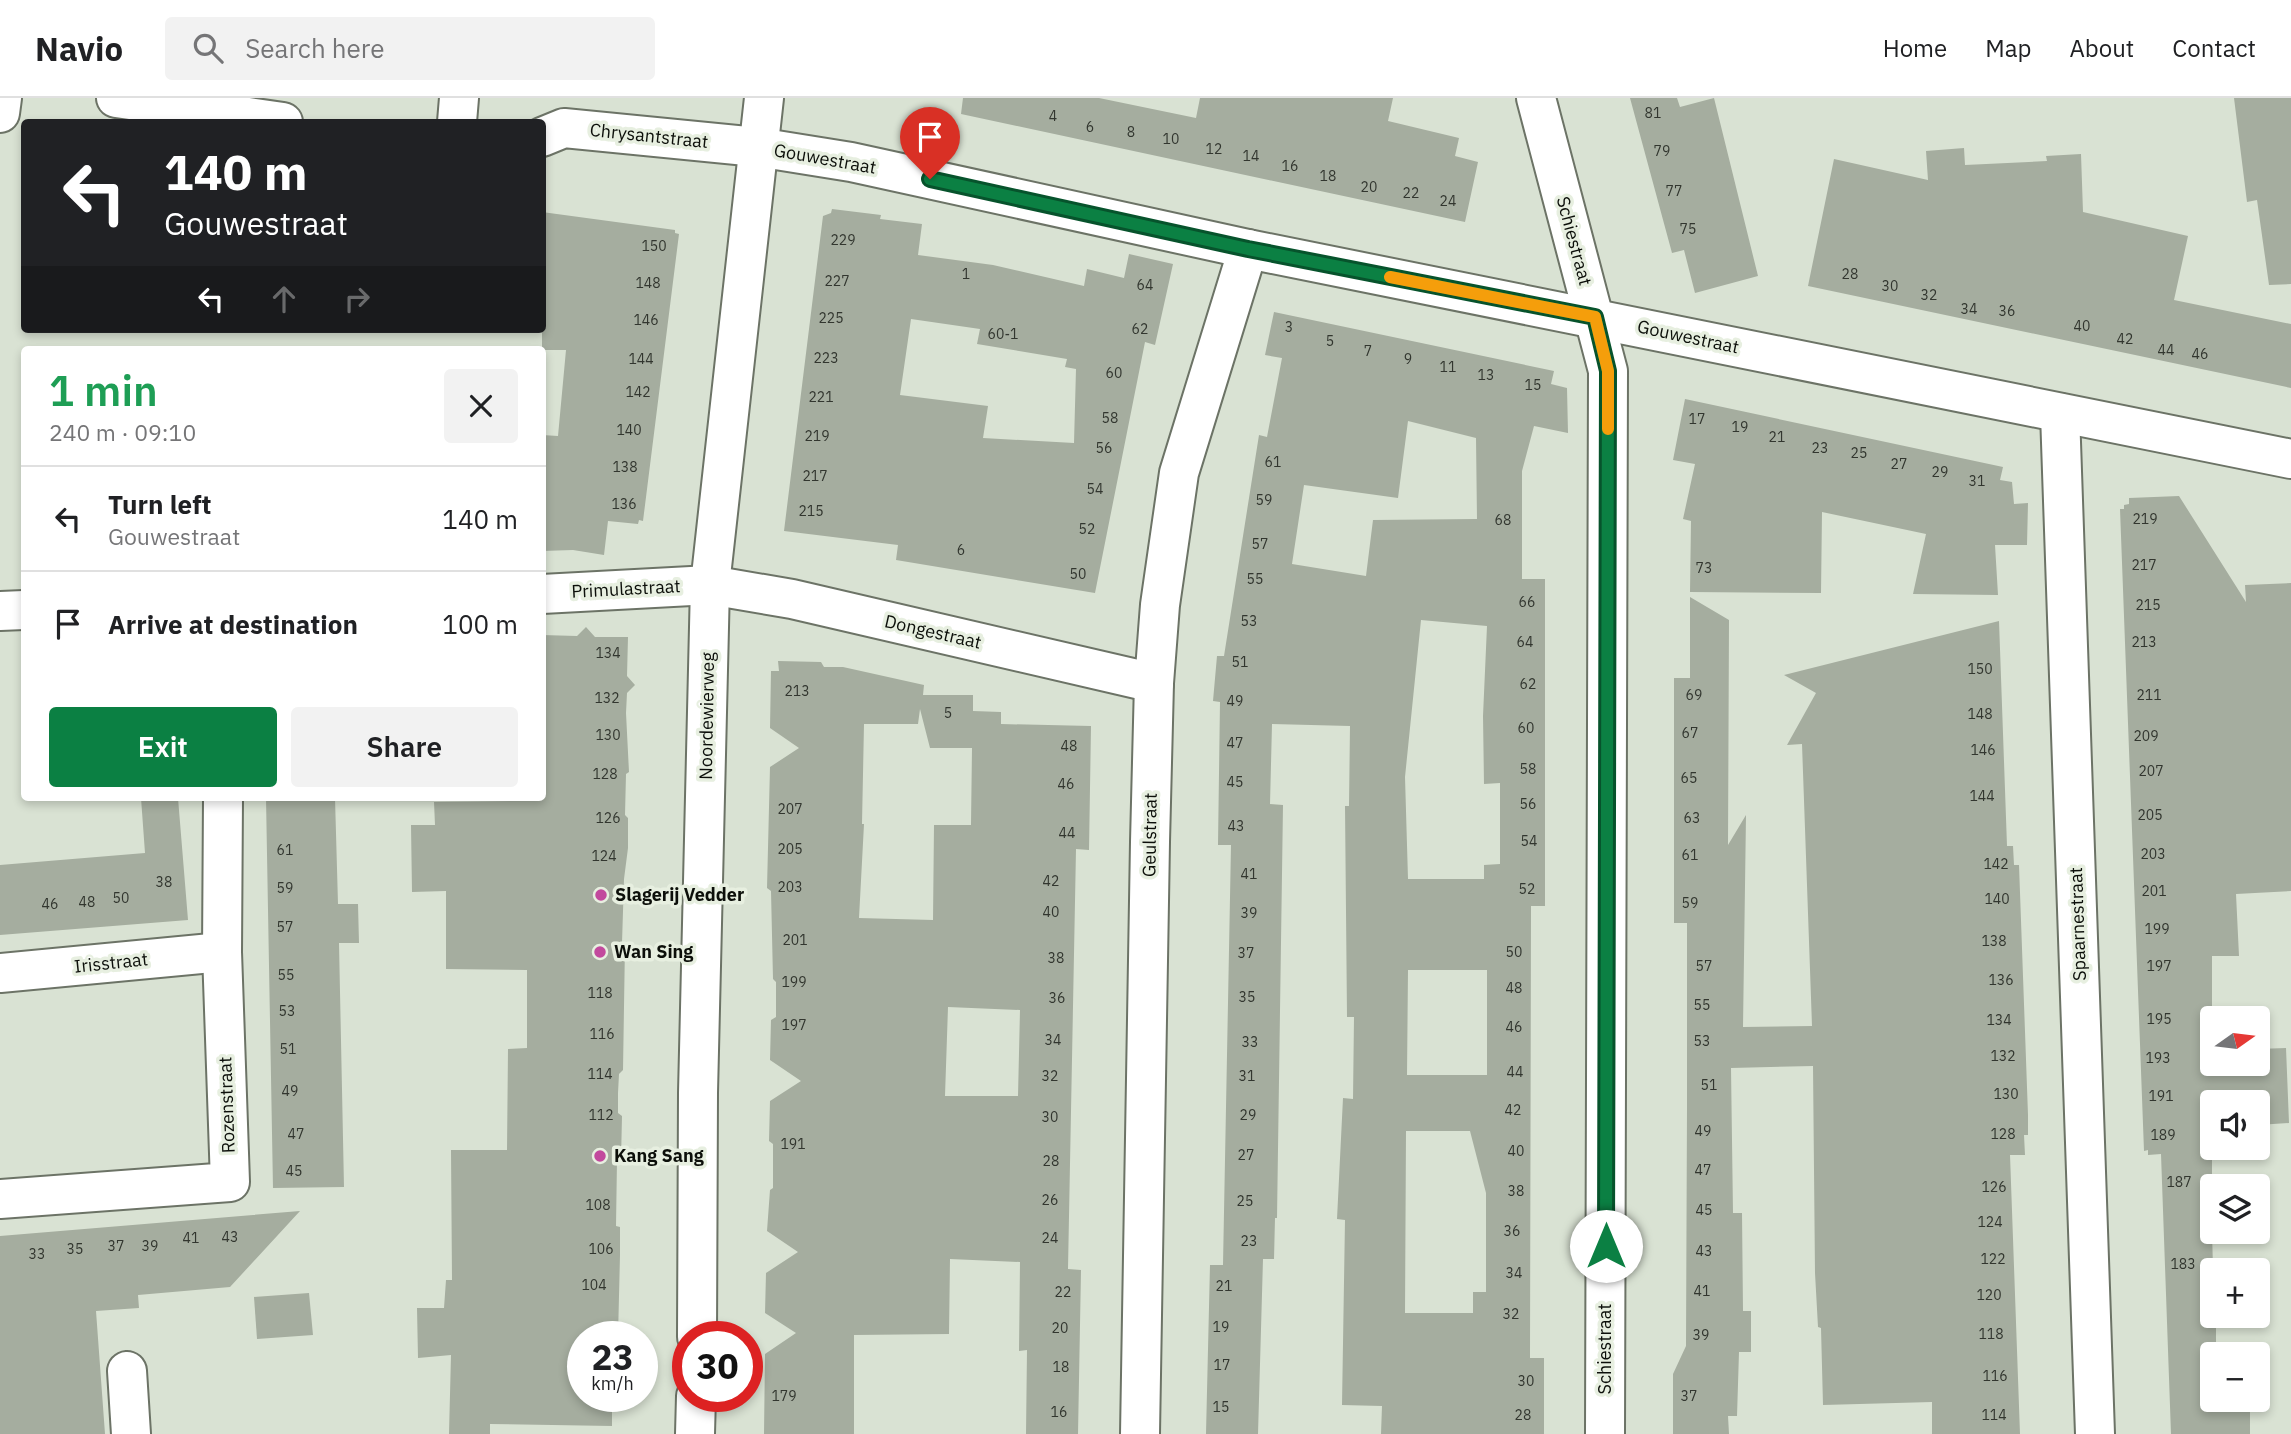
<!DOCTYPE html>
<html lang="en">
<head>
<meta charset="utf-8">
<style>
  :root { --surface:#fff; --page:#f2f2f2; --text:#202124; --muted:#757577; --line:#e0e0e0; --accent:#0b8043 }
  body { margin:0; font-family:"IBM Plex Sans",sans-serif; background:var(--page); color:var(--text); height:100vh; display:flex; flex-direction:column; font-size:26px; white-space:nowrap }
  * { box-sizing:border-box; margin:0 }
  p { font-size:23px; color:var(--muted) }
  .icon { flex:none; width:38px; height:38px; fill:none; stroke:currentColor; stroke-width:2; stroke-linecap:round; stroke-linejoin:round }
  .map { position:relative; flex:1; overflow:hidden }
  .side { position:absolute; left:21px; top:248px; width:525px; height:455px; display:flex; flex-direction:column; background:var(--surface); border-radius:7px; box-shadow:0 4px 10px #0003 }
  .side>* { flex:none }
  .guide { position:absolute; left:21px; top:21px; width:525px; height:214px; border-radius:7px; box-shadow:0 4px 10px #0003; background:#202124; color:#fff; overflow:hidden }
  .needle { width:46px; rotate:76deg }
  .tools { position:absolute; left:2200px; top:908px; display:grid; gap:14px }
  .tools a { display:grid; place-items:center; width:70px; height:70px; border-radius:7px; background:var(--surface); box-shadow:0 4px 10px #0003; font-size:35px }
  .speed { position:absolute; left:567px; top:1223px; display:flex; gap:14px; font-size:35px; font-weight:700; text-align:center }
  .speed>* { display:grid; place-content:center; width:91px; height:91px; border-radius:50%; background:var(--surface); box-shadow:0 4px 10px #0003; line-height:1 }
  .speed small { font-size:18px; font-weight:400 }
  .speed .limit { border:10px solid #d22; background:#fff; color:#111 }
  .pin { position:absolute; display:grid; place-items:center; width:60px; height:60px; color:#fff; margin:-72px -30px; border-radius:50% 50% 50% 0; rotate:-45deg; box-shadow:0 0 7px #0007 }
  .pin .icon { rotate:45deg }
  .me { position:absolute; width:77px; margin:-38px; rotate:0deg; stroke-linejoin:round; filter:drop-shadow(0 0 5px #0008) }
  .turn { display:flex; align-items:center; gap:24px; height:147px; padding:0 28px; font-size:32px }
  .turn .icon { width:91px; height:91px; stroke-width:2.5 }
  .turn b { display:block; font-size:49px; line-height:60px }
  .lanes { display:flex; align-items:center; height:66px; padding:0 28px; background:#0003; justify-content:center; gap:35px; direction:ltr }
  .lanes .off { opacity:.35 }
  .round { display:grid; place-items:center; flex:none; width:74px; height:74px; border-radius:7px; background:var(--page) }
  .headline { display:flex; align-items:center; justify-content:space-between; height:119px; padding:0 28px }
  h1 { font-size:42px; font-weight:600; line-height:52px; color:#1e9e55 }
  .action { display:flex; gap:14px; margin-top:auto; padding:14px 28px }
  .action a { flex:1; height:80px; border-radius:7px; background:var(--accent); color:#fff; font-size:28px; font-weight:600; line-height:80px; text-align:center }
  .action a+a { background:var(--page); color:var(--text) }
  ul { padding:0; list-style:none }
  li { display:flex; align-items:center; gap:21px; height:105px; padding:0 28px; border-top:2px solid var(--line) }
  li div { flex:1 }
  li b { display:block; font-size:26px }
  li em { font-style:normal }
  header { display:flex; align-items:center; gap:42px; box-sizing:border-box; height:98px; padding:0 35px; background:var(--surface); border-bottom:2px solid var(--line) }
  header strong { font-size:33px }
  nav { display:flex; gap:38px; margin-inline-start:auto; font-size:24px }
  .search { width:490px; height:63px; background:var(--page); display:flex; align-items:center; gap:18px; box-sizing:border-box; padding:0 24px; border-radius:7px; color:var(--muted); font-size:26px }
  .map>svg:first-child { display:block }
  .building { fill:#a5ad9f; fill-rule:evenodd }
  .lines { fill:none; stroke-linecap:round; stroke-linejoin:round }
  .minor-casing { stroke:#6c7366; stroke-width:42 }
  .minor { stroke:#fff; stroke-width:38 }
  .route-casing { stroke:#07532c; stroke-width:18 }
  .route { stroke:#0b8043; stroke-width:12 }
  .slow { stroke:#f59e0b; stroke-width:12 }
  .poi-dot { fill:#c2499d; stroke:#e7efe0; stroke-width:2.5 }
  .labels { text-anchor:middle; stroke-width:7; stroke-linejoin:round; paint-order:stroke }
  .number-label { font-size:14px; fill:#32362f }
  .street-label { font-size:18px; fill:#0c0f0a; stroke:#e7efe0 }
  .poi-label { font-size:18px; font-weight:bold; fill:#0c0f0a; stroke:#e7efe0; text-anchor:start }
</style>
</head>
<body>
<header>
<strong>Navio</strong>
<div class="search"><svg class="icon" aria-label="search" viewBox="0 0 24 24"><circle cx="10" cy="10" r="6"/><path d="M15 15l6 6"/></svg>Search here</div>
<nav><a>Home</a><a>Map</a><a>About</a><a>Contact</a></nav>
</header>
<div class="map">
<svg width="2291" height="1336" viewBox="0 0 2291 1336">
  <rect width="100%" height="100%" fill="#d9e2d3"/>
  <g class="building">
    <polygon points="963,0 1099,0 1196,20 1200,0 1393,0 1388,23 1459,40 1455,58 1478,64 1465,124 961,16"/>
    <polygon points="1630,0 1677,0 1680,9 1714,0 1758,178 1695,195 1684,152 1672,155"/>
    <polygon points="2234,0 2291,0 2291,186 2269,187 2257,102 2247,104"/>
    <polygon points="1964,50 1965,67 2047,63 2046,58 2081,56 2083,114 2188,138 2174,202 2291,226 2291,290 1808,188 1834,61 1928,82 1926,53"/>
    <path d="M832,111L881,117L880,121L922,126L918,157L993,167L1084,188L1087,171L1124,180L1129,156L1173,166L1155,247L1145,244L1095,495L896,462L898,447L784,433L823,118L831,115ZM911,221L980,231L977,246L1067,261L1065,269L1076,271L1074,345L983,340L988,308L900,297Z"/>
    <polygon points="542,114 675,132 675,135 679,136 643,423 639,422 638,426 608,423 604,457 573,452 542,453 542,337 558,338 566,252 542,252"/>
    <path d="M1274,214L1554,273L1551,286L1567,290L1568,335L1534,328L1522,373V481H1545V808H1531L1530,1260H1544V1336H1381L1382,1308L1342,1307L1345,1122L1337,1121L1343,1000L1353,1001L1354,919H1347L1345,708H1349L1350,628L1272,626L1270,706L1283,707L1277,1120H1275L1274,1161H1263L1258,1336H1206L1210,1167H1223L1231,747H1218L1220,604L1213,603L1217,558H1224L1259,337L1267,339L1282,260L1265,257ZM1408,323L1476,340L1477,421L1373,422L1366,478L1292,466L1304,387L1398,400ZM1421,522L1487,528L1483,618L1484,686L1500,685V766L1484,767V781H1408L1405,679ZM1408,872H1487V977H1407ZM1406,1033H1470L1486,1095V1194H1473V1215H1405Z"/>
    <polygon points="1685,301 2003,369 2000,382 2012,384 2014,406 2028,405 2027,447 1995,447 1998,497 1913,496 1926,436 1822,414 1821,495 1690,494 1691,423 1683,421 1695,366 1673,362"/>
    <polygon points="2179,398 2246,504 2245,487 2291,485 2291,793 2236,796 2239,858 2212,858 2212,966 2258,966 2258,951 2286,950 2289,1025 2258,1027 2258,1004 2212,1004 2212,1134 2213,1170 2215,1172 2212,1172 2212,1218 2216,1218 2216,1248 2249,1246 2249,1256 2212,1256 2212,1302 2250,1302 2250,1336 2171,1336 2161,1056 2148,1057 2148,1052 2144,1053 2120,411 2124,411 2124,407 2129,406 2129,400"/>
    <polygon points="1690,499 1729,522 1728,747 1746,717 1743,929 1812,928 1802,646 1787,647 1816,595 1784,577 1999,523 2007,748 2013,748 2014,767 2019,767 2028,1017 2028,1037 2024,1037 2025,1057 2010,1057 2020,1336 1932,1336 1932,1304 1823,1307 1821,1230 1818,1229 1815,1175 1813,968 1731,970 1733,1115 1742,1115 1743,1213 1751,1213 1751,1254 1739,1254 1737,1318 1728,1318 1729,1336 1673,1336 1673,1276 1686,1248 1687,1010 1687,825 1674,825 1674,580 1690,580"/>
    <polygon points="586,529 595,539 628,539 627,578 635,587 627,595 626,615 629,674 626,676 625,717 628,720 628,750 624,781 622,845 625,846 623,972 619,976 618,995 618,1015 622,1018 621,1062 617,1062 616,1128 620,1129 620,1157 618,1239 583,1239 583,1298 616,1298 616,1310 612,1309 612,1328 490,1326 490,1336 449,1336 451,1257 418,1260 417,1210 444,1210 446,1182 452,1182 451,1052 507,1052 508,951 527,950 527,872 446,871 446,793 412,794 411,727 435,727 434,704 512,703 513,700 542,700 542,537 577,538"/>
    <path d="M778,563L821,564L824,569H843L924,587L923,597H973V613L1001,614V626L1091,628L1089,752L1076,751L1068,1171L1081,1172L1078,1336H1026L1027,1252L1019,1253L1020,1164L950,1161L949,1236L854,1237V1336H764L765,1256L796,1235L765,1215L766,1175L798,1154L767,1133L770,1092L773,1090V1046L769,1043L770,1003L801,983L770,962L771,922L776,919V884L773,881L771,793L767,790L770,669L799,650L770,630L771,573H779ZM920,611L930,650H972L971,727H934L933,822L859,820L864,726H862L864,626H918ZM948,909L1020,912L1018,998H945Z"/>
    <polygon points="141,700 178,700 188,822 0,837 0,767 145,755"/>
    <polygon points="266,700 335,700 338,806 358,806 359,845 339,845 344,1089 273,1090"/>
    <polygon points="300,1113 230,1189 138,1197 139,1210 96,1213 105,1336 0,1336 0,1138"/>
    <polygon points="309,1195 313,1237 257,1241 254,1199"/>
  </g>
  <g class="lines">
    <g class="minor-casing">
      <g id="minor">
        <polyline points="116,0 283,24"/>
        <polyline points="1536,0 1608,273 1605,1336"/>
        <polyline points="0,15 2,0"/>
        <polyline points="457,24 459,0"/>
        <polyline points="542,39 564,30 757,49 851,64 1248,151 2291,361"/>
        <polyline points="2060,315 2095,1336"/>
        <polyline points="542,496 710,487 792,501 1154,585"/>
        <polyline points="0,513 24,512"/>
        <polyline points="0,875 222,854"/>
        <polyline points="0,1101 230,1084 222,854 223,700"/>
        <polyline points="697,1239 698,995 710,487 764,0"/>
        <polyline points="127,1273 131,1336"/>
        <polyline points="695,1336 696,1298"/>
        <polyline points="1140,1336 1150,744 1154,585 1160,507 1179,375 1248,151"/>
      </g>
    </g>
    <use href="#minor" class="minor"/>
  </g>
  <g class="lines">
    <g class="route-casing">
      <polyline id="route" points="930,81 1248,151 1595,219 1608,273 1606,1148"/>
    </g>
    <use href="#route" class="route"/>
    <polyline class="slow" points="1390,179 1595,219 1608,273 1608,331"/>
  </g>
  <g class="poi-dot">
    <circle cx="601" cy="797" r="7"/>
    <circle cx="600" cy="854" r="7"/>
    <circle cx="600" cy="1058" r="7"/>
  </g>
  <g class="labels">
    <g class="number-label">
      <text x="1653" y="20">81</text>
      <text x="1053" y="23">4</text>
      <text x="1090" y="34">6</text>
      <text x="1131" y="39">8</text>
      <text x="1171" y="46">10</text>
      <text x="1214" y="56">12</text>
      <text x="1662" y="58">79</text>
      <text x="1251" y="63">14</text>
      <text x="1290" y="73">16</text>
      <text x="1328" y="83">18</text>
      <text x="1369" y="94">20</text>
      <text x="1674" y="98">77</text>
      <text x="1411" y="100">22</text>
      <text x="1448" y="108">24</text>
      <text x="1688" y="136">75</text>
      <text x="843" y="147">229</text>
      <text x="654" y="153">150</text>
      <text x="966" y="181">1</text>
      <text x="1850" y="181">28</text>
      <text x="837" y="188">227</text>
      <text x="648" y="190">148</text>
      <text x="1145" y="192">64</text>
      <text x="1890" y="193">30</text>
      <text x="1929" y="202">32</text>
      <text x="1969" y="216">34</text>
      <text x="2007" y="218">36</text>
      <text x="831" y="225">225</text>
      <text x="646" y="227">146</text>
      <text x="2082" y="233">40</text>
      <text x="1289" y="234">3</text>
      <text x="1140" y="236">62</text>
      <text x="1003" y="241">60-1</text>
      <text x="2125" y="246">42</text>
      <text x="1330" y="248">5</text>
      <text x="2166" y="257">44</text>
      <text x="1368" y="258">7</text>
      <text x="2200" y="261">46</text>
      <text x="826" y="265">223</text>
      <text x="641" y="266">144</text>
      <text x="1408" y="266">9</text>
      <text x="1448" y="274">11</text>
      <text x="1114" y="280">60</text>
      <text x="1486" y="282">13</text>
      <text x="1533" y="292">15</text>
      <text x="638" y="299">142</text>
      <text x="821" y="304">221</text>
      <text x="1110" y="325">58</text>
      <text x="1697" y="326">17</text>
      <text x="1740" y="334">19</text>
      <text x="629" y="337">140</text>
      <text x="817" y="343">219</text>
      <text x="1777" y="344">21</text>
      <text x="1104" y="355">56</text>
      <text x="1820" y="355">23</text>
      <text x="1859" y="360">25</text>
      <text x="1273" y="369">61</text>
      <text x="1899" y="371">27</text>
      <text x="625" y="374">138</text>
      <text x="1940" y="379">29</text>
      <text x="815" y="383">217</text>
      <text x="1977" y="388">31</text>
      <text x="1095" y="396">54</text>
      <text x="1264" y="407">59</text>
      <text x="624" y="411">136</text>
      <text x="811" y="418">215</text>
      <text x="2145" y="426">219</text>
      <text x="1503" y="427">68</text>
      <text x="1087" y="436">52</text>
      <text x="1260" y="451">57</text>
      <text x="961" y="457">6</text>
      <text x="2144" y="472">217</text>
      <text x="1704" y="475">73</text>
      <text x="1078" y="481">50</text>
      <text x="1255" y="486">55</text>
      <text x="1527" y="509">66</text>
      <text x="2148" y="512">215</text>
      <text x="1249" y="528">53</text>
      <text x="1525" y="549">64</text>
      <text x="2144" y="549">213</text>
      <text x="608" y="560">134</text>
      <text x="1240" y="569">51</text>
      <text x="1980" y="576">150</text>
      <text x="1528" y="591">62</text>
      <text x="797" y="598">213</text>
      <text x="1694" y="602">69</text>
      <text x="2149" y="602">211</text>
      <text x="607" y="605">132</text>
      <text x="1235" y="608">49</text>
      <text x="948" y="620">5</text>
      <text x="1980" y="621">148</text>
      <text x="1526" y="635">60</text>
      <text x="1690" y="640">67</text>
      <text x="608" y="642">130</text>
      <text x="2146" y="643">209</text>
      <text x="1235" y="650">47</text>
      <text x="1069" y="653">48</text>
      <text x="1983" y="657">146</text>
      <text x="1528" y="676">58</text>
      <text x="2151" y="678">207</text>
      <text x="605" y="681">128</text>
      <text x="1689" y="685">65</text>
      <text x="1235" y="689">45</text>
      <text x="1066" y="691">46</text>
      <text x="1982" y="703">144</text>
      <text x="1528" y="711">56</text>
      <text x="790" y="716">207</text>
      <text x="2150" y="722">205</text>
      <text x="608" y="725">126</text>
      <text x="1692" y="725">63</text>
      <text x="1236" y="733">43</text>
      <text x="1067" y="740">44</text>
      <text x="1529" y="748">54</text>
      <text x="790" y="756">205</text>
      <text x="285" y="757">61</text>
      <text x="2153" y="761">203</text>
      <text x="1690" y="762">61</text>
      <text x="604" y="763">124</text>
      <text x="1996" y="771">142</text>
      <text x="1249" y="781">41</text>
      <text x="1051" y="788">42</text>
      <text x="164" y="789">38</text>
      <text x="790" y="794">203</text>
      <text x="285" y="795">59</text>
      <text x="1527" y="796">52</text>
      <text x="2154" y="798">201</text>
      <text x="121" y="805">50</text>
      <text x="1997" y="806">140</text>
      <text x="87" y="809">48</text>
      <text x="1690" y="810">59</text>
      <text x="50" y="811">46</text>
      <text x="1051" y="819">40</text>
      <text x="1249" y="820">39</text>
      <text x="285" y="834">57</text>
      <text x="2157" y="836">199</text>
      <text x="795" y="847">201</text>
      <text x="1994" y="848">138</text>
      <text x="1514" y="859">50</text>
      <text x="1246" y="860">37</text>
      <text x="1056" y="865">38</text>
      <text x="1704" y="873">57</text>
      <text x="2159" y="873">197</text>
      <text x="286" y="882">55</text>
      <text x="2001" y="887">136</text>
      <text x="794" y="889">199</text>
      <text x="1514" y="895">48</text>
      <text x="600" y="900">118</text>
      <text x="1247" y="904">35</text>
      <text x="1057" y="905">36</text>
      <text x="1702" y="912">55</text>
      <text x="287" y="918">53</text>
      <text x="2159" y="926">195</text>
      <text x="1999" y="927">134</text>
      <text x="794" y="932">197</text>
      <text x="1514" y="934">46</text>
      <text x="602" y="941">116</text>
      <text x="1053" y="947">34</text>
      <text x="1702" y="948">53</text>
      <text x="1250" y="949">33</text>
      <text x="288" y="956">51</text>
      <text x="2003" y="963">132</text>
      <text x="2158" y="965">193</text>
      <text x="1515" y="979">44</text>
      <text x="600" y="981">114</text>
      <text x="1050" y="983">32</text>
      <text x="1247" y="983">31</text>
      <text x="1709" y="992">51</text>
      <text x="290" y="998">49</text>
      <text x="2006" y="1001">130</text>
      <text x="2161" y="1003">191</text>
      <text x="1513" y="1017">42</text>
      <text x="601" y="1022">112</text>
      <text x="1248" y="1022">29</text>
      <text x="1050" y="1024">30</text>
      <text x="1703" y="1038">49</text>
      <text x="296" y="1041">47</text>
      <text x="2003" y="1041">128</text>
      <text x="2163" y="1042">189</text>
      <text x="793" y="1051">191</text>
      <text x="1516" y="1058">40</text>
      <text x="1246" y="1062">27</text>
      <text x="1051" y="1068">28</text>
      <text x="1703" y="1077">47</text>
      <text x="294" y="1078">45</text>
      <text x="2179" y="1089">187</text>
      <text x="1994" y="1094">126</text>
      <text x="1516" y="1098">38</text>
      <text x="1050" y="1107">26</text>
      <text x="1245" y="1108">25</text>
      <text x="598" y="1112">108</text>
      <text x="1704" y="1117">45</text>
      <text x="1990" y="1129">124</text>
      <text x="1512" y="1138">36</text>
      <text x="230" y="1144">43</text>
      <text x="191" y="1145">41</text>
      <text x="1050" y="1145">24</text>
      <text x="1249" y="1148">23</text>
      <text x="116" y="1153">37</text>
      <text x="150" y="1153">39</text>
      <text x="75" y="1156">35</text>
      <text x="601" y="1156">106</text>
      <text x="1704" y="1158">43</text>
      <text x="37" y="1161">33</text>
      <text x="1993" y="1166">122</text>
      <text x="2183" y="1171">183</text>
      <text x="1514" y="1180">34</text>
      <text x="594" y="1192">104</text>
      <text x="1224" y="1193">21</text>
      <text x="1702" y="1198">41</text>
      <text x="1063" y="1199">22</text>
      <text x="1989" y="1202">120</text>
      <text x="1511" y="1221">32</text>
      <text x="1221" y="1234">19</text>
      <text x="1060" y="1235">20</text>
      <text x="1991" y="1241">118</text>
      <text x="1701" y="1242">39</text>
      <text x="1222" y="1272">17</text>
      <text x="1061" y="1274">18</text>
      <text x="1995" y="1283">116</text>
      <text x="1526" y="1288">30</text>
      <text x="784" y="1303">179</text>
      <text x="1689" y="1303">37</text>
      <text x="1221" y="1314">15</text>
      <text x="1059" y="1319">16</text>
      <text x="1523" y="1322">28</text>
      <text x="1994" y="1322">114</text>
    </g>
    <g class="street-label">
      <text transform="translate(649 38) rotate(6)" y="6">Chrysantstraat</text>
      <text transform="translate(825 61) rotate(10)" y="6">Gouwestraat</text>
      <text transform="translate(1574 143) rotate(75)" y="6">Schiestraat</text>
      <text transform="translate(1688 239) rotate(12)" y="6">Gouwestraat</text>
      <text transform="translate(626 491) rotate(-3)" y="6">Primulastraat</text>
      <text transform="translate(933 534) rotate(13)" y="6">Dongestraat</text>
      <text transform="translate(707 618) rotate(-89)" y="6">Noordewierweg</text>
      <text transform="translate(1150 737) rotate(-89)" y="6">Geulstraat</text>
      <text transform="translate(2078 826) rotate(-92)" y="6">Spaarnestraat</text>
      <text transform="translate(111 865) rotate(-6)" y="6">Irisstraat</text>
      <text transform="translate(227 1007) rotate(-92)" y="6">Rozenstraat</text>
      <text transform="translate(1605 1251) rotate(-90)" y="6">Schiestraat</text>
    </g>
    <g class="poi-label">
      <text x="615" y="803">Slagerij Vedder</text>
      <text x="614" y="860">Wan Sing</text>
      <text x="614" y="1064">Kang Sang</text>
    </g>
  </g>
</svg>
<div class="tools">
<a><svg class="needle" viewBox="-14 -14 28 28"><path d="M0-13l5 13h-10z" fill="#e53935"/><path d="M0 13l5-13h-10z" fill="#757577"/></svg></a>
<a><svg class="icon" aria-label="sound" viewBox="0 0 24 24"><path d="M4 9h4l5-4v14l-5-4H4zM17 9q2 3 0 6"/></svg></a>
<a><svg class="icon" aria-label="layers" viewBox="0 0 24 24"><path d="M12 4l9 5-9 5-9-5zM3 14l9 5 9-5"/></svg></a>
<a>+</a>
<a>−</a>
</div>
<div class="speed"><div>23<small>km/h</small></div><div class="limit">30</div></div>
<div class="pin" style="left:930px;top:81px;background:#d93025"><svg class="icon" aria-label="arrive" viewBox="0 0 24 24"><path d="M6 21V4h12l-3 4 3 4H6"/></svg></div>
<svg class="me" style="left:1606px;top:1148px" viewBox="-20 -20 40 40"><circle r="19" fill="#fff"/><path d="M0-13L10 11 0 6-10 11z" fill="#0b8043"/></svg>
<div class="guide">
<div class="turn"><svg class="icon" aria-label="left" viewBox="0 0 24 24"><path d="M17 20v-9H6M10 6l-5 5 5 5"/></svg><div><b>140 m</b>Gouwestraat</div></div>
<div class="lanes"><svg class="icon" aria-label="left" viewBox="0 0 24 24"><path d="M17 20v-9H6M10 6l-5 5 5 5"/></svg><svg class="icon off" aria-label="ahead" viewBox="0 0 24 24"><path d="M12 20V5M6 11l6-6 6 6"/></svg><svg class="icon off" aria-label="right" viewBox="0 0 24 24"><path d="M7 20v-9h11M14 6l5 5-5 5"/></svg></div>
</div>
<section class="side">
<div class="headline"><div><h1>1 min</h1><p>240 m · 09:10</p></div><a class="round"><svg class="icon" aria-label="close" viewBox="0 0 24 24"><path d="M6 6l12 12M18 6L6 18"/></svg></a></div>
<ul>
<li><svg class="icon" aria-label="left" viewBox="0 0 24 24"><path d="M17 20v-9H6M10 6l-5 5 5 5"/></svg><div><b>Turn left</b><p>Gouwestraat</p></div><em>140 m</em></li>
<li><svg class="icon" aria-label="arrive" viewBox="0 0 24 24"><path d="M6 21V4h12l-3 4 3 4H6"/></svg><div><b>Arrive at destination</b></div><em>100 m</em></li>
</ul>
<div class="action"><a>Exit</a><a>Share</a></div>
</section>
</div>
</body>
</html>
